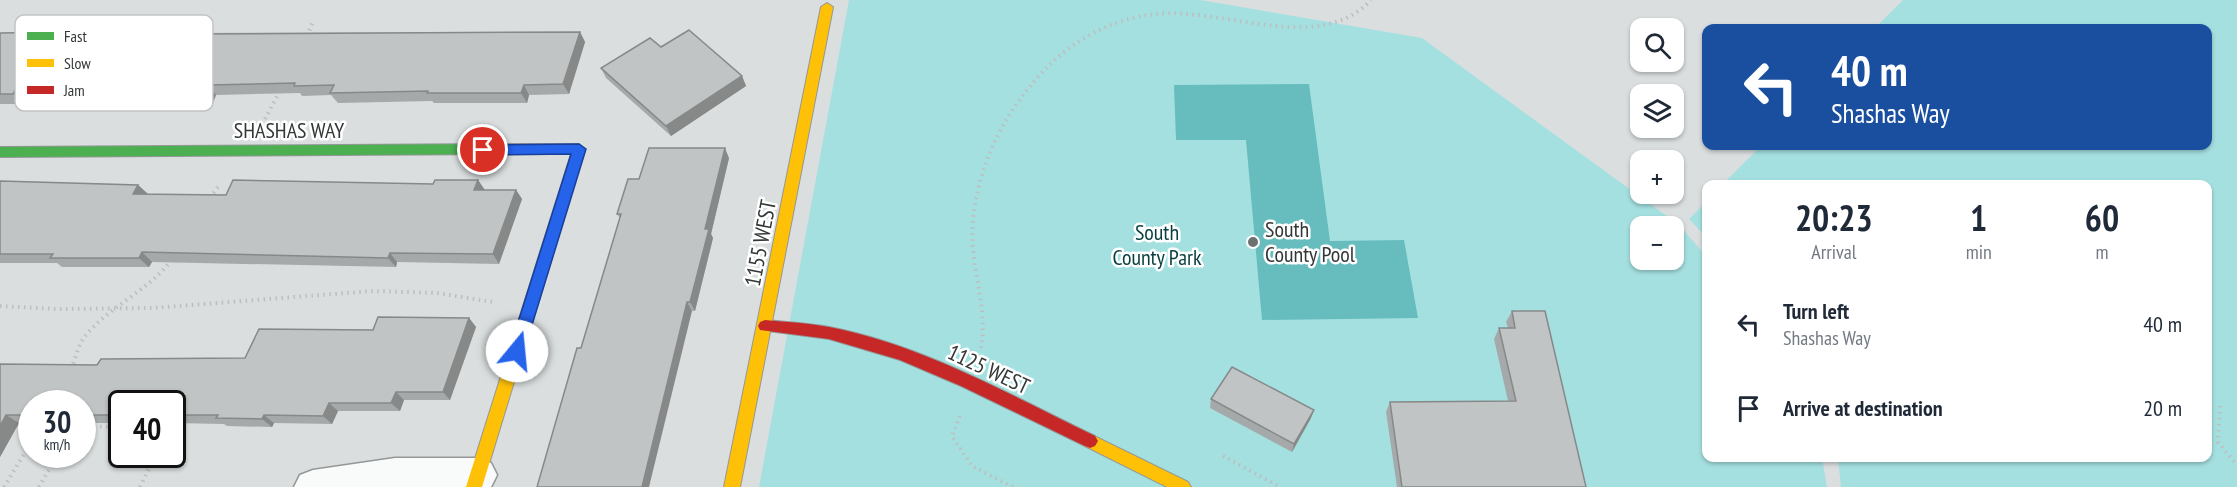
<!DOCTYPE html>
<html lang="en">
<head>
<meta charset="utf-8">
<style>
  :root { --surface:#fff; --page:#f2f2f3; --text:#1f2937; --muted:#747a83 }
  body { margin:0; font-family:"PT Sans Narrow",sans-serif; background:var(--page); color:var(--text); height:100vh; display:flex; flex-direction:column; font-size:22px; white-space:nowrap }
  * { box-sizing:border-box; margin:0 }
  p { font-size:20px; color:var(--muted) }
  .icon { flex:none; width:33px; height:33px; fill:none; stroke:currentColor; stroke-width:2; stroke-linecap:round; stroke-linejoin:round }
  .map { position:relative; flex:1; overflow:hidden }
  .drawer { position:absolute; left:1702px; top:180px; width:510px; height:282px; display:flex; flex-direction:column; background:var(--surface); border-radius:12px; box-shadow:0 2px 4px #0004 }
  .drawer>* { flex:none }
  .banner { position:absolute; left:1702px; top:24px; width:510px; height:126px; border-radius:12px; box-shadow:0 2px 4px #0004; background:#1a4fa0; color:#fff; overflow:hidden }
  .tools { position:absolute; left:1630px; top:18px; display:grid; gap:12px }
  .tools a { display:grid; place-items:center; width:54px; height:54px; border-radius:12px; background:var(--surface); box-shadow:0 2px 4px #0004; font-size:30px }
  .speed { position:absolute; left:18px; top:390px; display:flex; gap:12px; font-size:30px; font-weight:700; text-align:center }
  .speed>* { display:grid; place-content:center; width:78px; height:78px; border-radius:50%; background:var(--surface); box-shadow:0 2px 4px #0004; line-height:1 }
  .speed small { font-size:15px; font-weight:400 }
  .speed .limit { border:3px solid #111; border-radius:9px; background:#fff; color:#111 }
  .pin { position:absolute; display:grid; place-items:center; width:51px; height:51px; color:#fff; margin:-26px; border:3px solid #fff; border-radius:50%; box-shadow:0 2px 6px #0007 }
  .me { position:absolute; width:66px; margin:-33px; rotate:17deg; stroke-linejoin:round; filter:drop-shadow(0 0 4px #0008) }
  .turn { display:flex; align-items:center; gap:21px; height:126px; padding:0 30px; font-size:27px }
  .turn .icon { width:78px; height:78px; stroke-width:2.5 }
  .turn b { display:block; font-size:42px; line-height:51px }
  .eta { display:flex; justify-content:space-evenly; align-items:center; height:102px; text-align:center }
  .eta b { font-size:36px; font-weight:800; line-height:42px }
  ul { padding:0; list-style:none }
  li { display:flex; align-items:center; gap:18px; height:84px; padding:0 30px }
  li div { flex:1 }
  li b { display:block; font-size:22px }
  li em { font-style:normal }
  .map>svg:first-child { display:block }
  .green { fill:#a5e0e1; fill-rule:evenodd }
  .water { fill:#67bcbd }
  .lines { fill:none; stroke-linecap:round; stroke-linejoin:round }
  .street-casing { stroke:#949797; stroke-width:3 }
  .fast-casing { stroke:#949797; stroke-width:2 }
  .slow-casing { stroke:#949797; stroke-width:2 }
  .jam-casing { stroke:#949797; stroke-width:2 }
  .path { stroke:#bdbebe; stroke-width:4; stroke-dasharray:1.5 4.5; stroke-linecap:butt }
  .street { fill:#f9fafa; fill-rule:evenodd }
  .fast { fill:#4caf50; fill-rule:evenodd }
  .slow { fill:#ffc107; fill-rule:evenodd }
  .jam { fill:#c62828; fill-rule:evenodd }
  .wall { fill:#a6a9a9 }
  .shaded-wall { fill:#878989 }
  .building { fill:#c1c4c4; stroke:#878989; stroke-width:1.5 }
  .route { fill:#2563eb; stroke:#184099; stroke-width:1.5 }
  .poi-dot { fill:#6d7171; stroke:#fff; stroke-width:2 }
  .labels { text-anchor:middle; stroke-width:5; stroke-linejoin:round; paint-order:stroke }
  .street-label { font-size:22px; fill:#323636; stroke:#fff }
  .poi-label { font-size:22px; fill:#323636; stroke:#fff; text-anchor:start }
  .park-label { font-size:22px; fill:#073e3f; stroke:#fff }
  .key { fill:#fff; stroke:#c2c3c3; stroke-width:1.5 }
  .key-label { font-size:16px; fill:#323636 }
</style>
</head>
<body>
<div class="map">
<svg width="2237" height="487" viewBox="0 0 2237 487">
  <rect width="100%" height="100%" fill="#dadede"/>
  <g class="green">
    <path d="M849,0H1200L1422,38L1679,225L1707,257V458H1822L1827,487H759ZM1641,226H1674V260H1641Z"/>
    <polygon points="1903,0 2237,0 2237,487 1841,487 1838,458 2208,458 2208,184 1723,184 1761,146 2208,146 2208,28 1875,28"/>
    <polygon points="1707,201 1707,238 1689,219"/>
  </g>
  <polygon class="water" points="1309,84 1330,241 1404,240 1418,318 1262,320 1246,140 1176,140 1174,85"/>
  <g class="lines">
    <g class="street-casing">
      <polygon id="street" points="395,458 478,458 491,463 497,475 491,487 294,487 300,475 313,470"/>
    </g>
    <g class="fast-casing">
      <polygon id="fast" points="505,144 511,149 505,154 0,157 0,147"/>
    </g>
    <g class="slow-casing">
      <g id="slow">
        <polygon points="827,3 833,7 740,487 724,487 821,7"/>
        <polygon points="505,144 579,144 585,149 482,487 466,487 571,154 505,154 499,149"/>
        <polygon points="1090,434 1188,482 1191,487 1167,487 1085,446 1082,441 1085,436"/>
      </g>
    </g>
    <g class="jam-casing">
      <path id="jam" d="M765,320C786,322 808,323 829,327C923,345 1010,395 1095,436L1098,441L1095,446L1090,448L1085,446L961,386L900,360L829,339L760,330L758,326L760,322Z"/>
    </g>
    <g class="path">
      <polyline points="307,36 313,22"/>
      <polyline points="265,119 280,91"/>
      <polyline points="210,198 220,184"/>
      <polyline points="0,306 57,309 152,308 373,291 437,293 493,302"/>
      <path d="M981,348C987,314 976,283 973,249C971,226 974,204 980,182C991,141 1011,107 1039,76C1069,42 1111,18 1157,14C1224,7 1318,56 1371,0"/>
      <path d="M71,369C76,358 78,344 86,335C111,305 150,290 173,258"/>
      <polyline points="2220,406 2218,442 2237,465"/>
      <polyline points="960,416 952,436 972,466 1013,487"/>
      <polyline points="82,426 112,427"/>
      <polyline points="1223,456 1280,487"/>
      <polyline points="4,487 32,441"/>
      <polyline points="39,487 58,454"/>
      <polyline points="140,487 156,454"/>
    </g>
    <use href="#street" class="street"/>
    <use href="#fast" class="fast"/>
    <use href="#slow" class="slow"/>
    <use href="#jam" class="jam"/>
  </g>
  <g class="wall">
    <polygon points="187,30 190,33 580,32 585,42 569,94 529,95 527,103 434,103 432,101 338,103 331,95 302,96 300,93 216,95 213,103 171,104 168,101 121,102 113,94 28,96 23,104 0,104 0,33"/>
    <polygon points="661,47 742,76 746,86 671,136 606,78 601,68"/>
    <polygon points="729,158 711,234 713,238 695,311 692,311 581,348 620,218 617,214 639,179"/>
    <polygon points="478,180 484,190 516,190 522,199 499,264 397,262 396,267 152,262 149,267 62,267 57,263 0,263 0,181 138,185 148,194 226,195 433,184"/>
    <polygon points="1512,311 1586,487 1397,487 1386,412 1390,402 1508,401 1494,339 1499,328 1508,328 1506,322"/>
    <polygon points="469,318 476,327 450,400 404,400 400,411 338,411 332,424 274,423 272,427 227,426 224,424 172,423 172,404 122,404 122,423 82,423 82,404 32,404 32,423 19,423 0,457 0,364 97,365 245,358 373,330"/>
    <polygon points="1211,399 1311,418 1292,452 1210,408"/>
  </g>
  <g class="shaded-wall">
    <polygon points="580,32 585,42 569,94 563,84"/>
    <polygon points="742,76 746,86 671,136 666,126"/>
    <polygon points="208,85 216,95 213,103 204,93"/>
    <polygon points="524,85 529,95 527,103 521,93"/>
    <polygon points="17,86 28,96 23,104 13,94"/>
    <polygon points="725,148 729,158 711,234 713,238 695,311 690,302 705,229"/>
    <polygon points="478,180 485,190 474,190"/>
    <polygon points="138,185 148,194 133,194"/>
    <polygon points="516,190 522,199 499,264 493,254"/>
    <polygon points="142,252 152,262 149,267 139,258"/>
    <polygon points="390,253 397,262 396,267 388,258"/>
    <polygon points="687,302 692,311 649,487 642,487"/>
    <polygon points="469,318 476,327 450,400 443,392"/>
    <polygon points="396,392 404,400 400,411 391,403"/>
    <polygon points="329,403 338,411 332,424 323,416"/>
    <polygon points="1314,410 1311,418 1292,452 1294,444"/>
    <polygon points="6,415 19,423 0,457 0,426"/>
    <polygon points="264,415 274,423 272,427 262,419"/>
  </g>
  <g class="building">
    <polygon points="187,30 185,34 580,32 563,84 524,85 521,93 427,93 428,91 330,93 334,85 294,86 295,83 208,85 204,93 162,94 164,91 111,92 116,84 17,86 13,94 0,94 0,33"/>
    <polygon points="689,30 742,76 666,126 601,68 650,38 661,47"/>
    <polygon points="649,148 725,148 705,229 709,229 690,302 687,302 642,487 537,487 577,348 581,348 621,214 617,214 628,179 639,179"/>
    <polygon points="233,180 433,184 435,180 478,180 474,190 516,190 493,254 390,253 388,258 142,252 139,258 50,258 53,254 0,254 0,181 138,185 133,194 226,195"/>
    <polygon points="1512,311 1545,311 1586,487 1402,487 1390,402 1516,401 1499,328 1515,328"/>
    <polygon points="378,317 469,318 443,392 396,392 391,403 329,403 323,416 264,415 262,419 216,418 218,415 172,415 172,404 122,404 122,415 82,415 82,404 32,404 32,415 6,415 0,426 0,364 97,365 101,359 245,358 259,329 373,330"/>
    <polygon points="1232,367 1314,410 1294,444 1211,399"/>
  </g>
  <polygon class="route" points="579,144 586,149 524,351 522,355 517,357 511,355 509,351 571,154 483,155 477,150 483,145"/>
  <circle class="poi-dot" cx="1253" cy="242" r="6"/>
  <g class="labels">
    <g class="street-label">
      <text x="289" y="138">SHASHAS WAY</text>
      <text transform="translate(760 243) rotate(-79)" y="8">1155 WEST</text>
      <text transform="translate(989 369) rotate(25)" y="8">1125 WEST</text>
    </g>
    <g class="poi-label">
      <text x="1265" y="237">South<tspan x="1265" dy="25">County Pool</tspan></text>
    </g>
    <g class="park-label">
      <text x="1157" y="240">South<tspan x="1157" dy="25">County Park</tspan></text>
    </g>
  </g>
  <rect x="15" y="15" width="198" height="96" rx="9" class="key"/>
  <rect x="27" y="32" width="27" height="8" fill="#4caf50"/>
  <rect x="27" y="59" width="27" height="8" fill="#ffc107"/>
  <rect x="27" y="86" width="27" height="8" fill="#c62828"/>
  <g class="key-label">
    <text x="64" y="42">Fast</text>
    <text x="64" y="69">Slow</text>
    <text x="64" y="96">Jam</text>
  </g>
</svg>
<div class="tools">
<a><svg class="icon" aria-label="search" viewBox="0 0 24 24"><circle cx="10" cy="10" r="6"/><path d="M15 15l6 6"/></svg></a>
<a><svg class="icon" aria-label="layers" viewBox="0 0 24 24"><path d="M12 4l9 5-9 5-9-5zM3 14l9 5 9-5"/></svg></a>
<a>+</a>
<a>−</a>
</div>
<div class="speed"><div>30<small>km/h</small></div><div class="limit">40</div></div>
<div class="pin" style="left:483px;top:150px;background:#d93025"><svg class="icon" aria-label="arrive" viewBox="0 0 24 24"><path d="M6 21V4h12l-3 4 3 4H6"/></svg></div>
<svg class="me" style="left:517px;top:351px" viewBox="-20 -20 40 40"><circle r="19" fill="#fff"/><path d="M0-13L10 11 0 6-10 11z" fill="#2563eb"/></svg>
<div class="banner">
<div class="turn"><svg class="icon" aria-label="left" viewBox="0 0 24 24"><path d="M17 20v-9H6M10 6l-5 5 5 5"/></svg><div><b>40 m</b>Shashas Way</div></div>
</div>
<section class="drawer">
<div class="eta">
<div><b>20:23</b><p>Arrival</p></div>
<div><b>1</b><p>min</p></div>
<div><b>60</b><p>m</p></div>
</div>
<ul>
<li><svg class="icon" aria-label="left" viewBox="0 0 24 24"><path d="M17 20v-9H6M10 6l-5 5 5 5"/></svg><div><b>Turn left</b><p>Shashas Way</p></div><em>40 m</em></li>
<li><svg class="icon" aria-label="arrive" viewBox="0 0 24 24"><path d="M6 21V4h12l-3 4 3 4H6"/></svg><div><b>Arrive at destination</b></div><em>20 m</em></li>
</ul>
</section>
</div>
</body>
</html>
